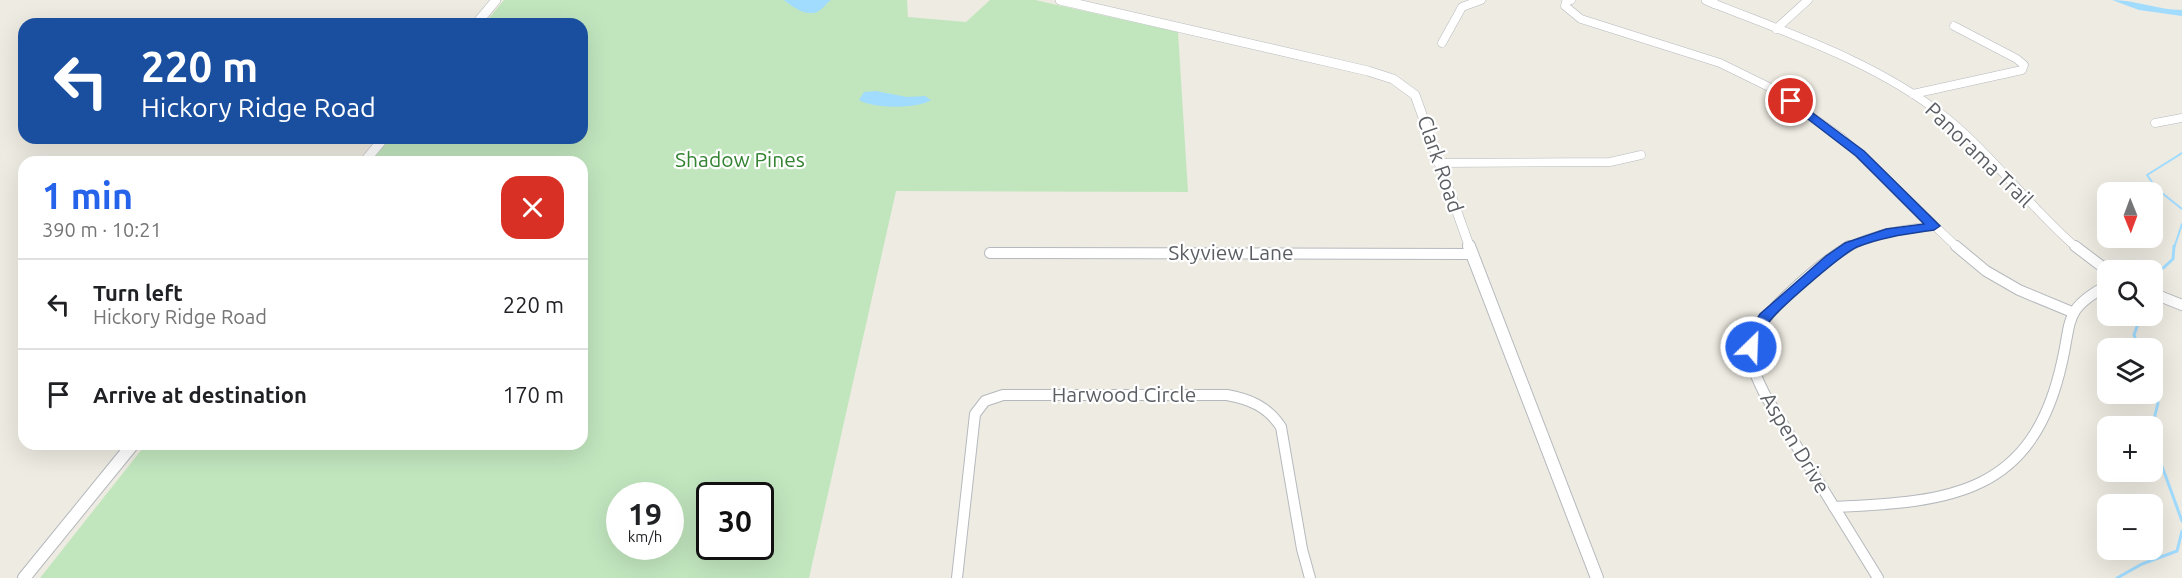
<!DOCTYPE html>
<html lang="en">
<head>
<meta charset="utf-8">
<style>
  :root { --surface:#fff; --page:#f2f2f2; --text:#202124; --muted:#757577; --line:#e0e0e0; --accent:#2563eb }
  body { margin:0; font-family:Ubuntu,sans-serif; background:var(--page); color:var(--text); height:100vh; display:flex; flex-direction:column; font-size:22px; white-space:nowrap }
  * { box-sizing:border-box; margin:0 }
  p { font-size:20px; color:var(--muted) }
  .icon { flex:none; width:33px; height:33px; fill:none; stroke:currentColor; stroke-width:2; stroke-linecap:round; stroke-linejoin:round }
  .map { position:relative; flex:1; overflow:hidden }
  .panel { position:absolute; left:18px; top:156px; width:570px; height:294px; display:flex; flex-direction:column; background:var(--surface); border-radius:18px; box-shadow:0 6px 24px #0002 }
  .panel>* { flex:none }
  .top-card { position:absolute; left:18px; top:18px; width:570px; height:126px; border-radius:18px; box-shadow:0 6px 24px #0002; background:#1a4fa0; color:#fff; overflow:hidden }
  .needle { width:39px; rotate:179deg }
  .controls { position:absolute; left:2097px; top:182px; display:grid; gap:12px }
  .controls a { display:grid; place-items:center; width:66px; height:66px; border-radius:12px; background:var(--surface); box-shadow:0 6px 24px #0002; font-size:30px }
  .speed { position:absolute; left:606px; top:482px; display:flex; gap:12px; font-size:30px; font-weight:700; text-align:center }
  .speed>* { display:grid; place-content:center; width:78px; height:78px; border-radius:50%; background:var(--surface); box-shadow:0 6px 24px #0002; line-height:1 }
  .speed small { font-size:15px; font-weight:400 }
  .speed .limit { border:3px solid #111; border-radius:9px; background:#fff; color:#111 }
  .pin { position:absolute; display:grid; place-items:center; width:51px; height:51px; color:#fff; margin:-26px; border:3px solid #fff; border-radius:50%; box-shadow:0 2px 6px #0007 }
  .me { position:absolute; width:66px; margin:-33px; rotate:24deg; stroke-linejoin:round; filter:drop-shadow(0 0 4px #0008) }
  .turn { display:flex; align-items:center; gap:21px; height:126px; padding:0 24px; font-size:27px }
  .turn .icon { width:78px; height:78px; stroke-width:2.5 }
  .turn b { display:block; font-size:42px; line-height:51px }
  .round { display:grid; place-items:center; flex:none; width:63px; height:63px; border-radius:18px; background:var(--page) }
  .headline { display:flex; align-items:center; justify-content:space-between; height:102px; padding:0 24px }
  h1 { font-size:36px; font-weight:600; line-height:45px; color:var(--accent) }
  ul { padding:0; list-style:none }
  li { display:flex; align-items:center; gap:18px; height:90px; padding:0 24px; border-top:2px solid var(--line) }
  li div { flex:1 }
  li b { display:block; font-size:22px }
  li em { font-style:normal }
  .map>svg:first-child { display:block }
  .green { fill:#c1e6be; fill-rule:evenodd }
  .water { fill:#a1dcff }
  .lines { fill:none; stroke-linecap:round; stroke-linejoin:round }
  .stream-far1 { stroke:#a1dcff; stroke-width:2 }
  .stream { stroke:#a1dcff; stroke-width:3 }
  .minor-far1-casing { stroke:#b5b9bd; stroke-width:9 }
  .minor-casing { stroke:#b5b9bd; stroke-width:12 }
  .tertiary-far1-casing { stroke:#b5b9bd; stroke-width:10 }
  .tertiary-casing { stroke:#b5b9bd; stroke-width:14 }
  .minor-far1 { stroke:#fff; stroke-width:8 }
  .minor { stroke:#fff; stroke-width:10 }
  .tertiary-far1 { stroke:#fff; stroke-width:9 }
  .tertiary { stroke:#fff; stroke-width:12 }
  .route { fill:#2563eb; stroke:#184099; stroke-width:1.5 }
  .labels { text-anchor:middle; stroke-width:4.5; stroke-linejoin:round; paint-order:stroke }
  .street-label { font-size:21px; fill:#5b5f64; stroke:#fff }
  .park-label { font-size:21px; fill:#338332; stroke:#fff }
</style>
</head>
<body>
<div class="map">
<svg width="2182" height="578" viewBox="0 0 2182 578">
  <rect width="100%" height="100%" fill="#eeebe2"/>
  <path class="green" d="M504,0H907L908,17L966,22L990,0H1035L1178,32L1188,192L896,191L809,578H40L146,444H582V162H371L390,138H582V24H484ZM620,495H670V546H620ZM710,495H760V546H710Z"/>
  <g class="water">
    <path d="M784,0H831C826,3 825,7 820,10C810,19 792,7 784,0Z"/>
    <path d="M2112,0C2136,0 2158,10 2182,10V16L2139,10Z"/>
    <path d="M876,91L907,97L925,96L931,100C918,109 873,109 859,100L864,92Z"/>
  </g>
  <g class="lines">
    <g class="stream-far1">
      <polyline points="2182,153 2147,175 2157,189 2182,209"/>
      <polyline points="2174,248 2182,224"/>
    </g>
    <g class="stream">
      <polyline points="2160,271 2173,259 2174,246"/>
      <polyline points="2139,348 2134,335 2141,315"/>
      <polyline points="2152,388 2158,403 2154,419 2159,458 2182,521"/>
      <polyline points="2117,578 2142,564 2177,551 2182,531"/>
    </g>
    <g class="minor-far1-casing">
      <g id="minor-far1">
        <polyline points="1571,0 1566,2 1565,6 1581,19 1720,63 1771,88 1842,138 1958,248"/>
        <path d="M1715,4C1793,35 1877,63 1944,116C1993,155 2029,207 2077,248"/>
        <polyline points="1776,29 1808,0"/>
        <polyline points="1442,43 1462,7 1481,0"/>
        <polyline points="1913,94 2022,70 2024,65 2017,59 1954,26"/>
        <polyline points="2155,123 2182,118"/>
        <polyline points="1438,163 1610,162 1641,155"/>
        <path d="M1847,248C1874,233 1904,229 1934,226"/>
      </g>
    </g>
    <g class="minor-casing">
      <g id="minor">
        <path d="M1849,246C1823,262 1755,316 1751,347C1749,364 1758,380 1765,395L1878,578"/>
        <polyline points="1956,246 1986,271 2019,290 2072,312"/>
        <polyline points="2075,246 2108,271"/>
        <polyline points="990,253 1472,254"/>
        <polyline points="2152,293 2182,305"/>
        <path d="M1834,507C1952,502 2033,494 2062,362C2072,318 2064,309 2108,285"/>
        <path d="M957,578L975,414L985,401L1003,395H1227C1250,399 1268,407 1281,427L1302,549L1310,578"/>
      </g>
    </g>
    <g class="tertiary-far1-casing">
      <g id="tertiary-far1">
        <polyline points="1060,0 1368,71 1393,79 1415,95 1470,248"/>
        <polyline points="1706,0 1715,4"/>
        <polyline points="476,24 496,0"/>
        <polyline points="364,162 384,138"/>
      </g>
    </g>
    <g class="tertiary-casing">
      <g id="tertiary">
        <polyline points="1469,246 1597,578"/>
        <polyline points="24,578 133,444"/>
      </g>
    </g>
    <use href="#minor-far1" class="minor-far1"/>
    <use href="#minor" class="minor"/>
    <use href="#tertiary-far1" class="tertiary-far1"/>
    <use href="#tertiary" class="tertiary"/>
  </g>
  <path class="route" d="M1791,97L1864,151L1940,226L1934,230C1907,234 1882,237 1857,247C1843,253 1778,309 1769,322C1764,330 1760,338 1758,347L1751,352L1744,347L1745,338L1760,314L1826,256L1845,243L1886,229L1924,224L1856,156L1787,103L1785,101Z"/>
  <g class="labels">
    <g class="street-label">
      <text transform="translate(1979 155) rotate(44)" y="7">Panorama Trail</text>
      <text transform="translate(1440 164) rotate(71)" y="7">Clark Road</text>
      <text x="1231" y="260">Skyview Lane</text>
      <text x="1124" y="402">Harwood Circle</text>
      <text transform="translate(1795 443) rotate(59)" y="7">Aspen Drive</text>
    </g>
    <g class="park-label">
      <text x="740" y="167">Shadow Pines</text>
    </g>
  </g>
</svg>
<div class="controls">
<a><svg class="needle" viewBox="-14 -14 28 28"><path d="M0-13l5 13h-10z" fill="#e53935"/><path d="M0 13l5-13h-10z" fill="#757577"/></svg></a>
<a><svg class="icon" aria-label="search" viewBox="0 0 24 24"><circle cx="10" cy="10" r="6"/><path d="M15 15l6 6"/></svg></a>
<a><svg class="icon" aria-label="layers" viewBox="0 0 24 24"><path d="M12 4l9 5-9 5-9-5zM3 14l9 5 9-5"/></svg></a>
<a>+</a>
<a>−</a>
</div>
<div class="speed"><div>19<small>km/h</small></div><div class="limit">30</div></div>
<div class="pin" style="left:1791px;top:101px;background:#d93025"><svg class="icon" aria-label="arrive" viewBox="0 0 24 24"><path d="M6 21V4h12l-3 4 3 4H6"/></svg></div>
<svg class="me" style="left:1751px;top:347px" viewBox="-20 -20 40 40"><circle r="17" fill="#2563eb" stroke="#fff" stroke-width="3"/><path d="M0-11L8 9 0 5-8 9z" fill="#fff"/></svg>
<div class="top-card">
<div class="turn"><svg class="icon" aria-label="left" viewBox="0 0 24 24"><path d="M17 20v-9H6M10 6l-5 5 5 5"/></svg><div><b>220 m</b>Hickory Ridge Road</div></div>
</div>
<section class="panel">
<div class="headline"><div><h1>1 min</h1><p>390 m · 10:21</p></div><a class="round" style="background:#d93025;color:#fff"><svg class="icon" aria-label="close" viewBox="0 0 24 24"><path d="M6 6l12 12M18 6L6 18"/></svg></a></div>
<ul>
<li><svg class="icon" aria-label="left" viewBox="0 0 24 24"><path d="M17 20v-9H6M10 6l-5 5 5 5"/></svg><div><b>Turn left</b><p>Hickory Ridge Road</p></div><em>220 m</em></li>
<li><svg class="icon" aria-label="arrive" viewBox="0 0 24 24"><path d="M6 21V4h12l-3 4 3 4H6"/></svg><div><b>Arrive at destination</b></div><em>170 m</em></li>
</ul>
</section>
</div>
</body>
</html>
